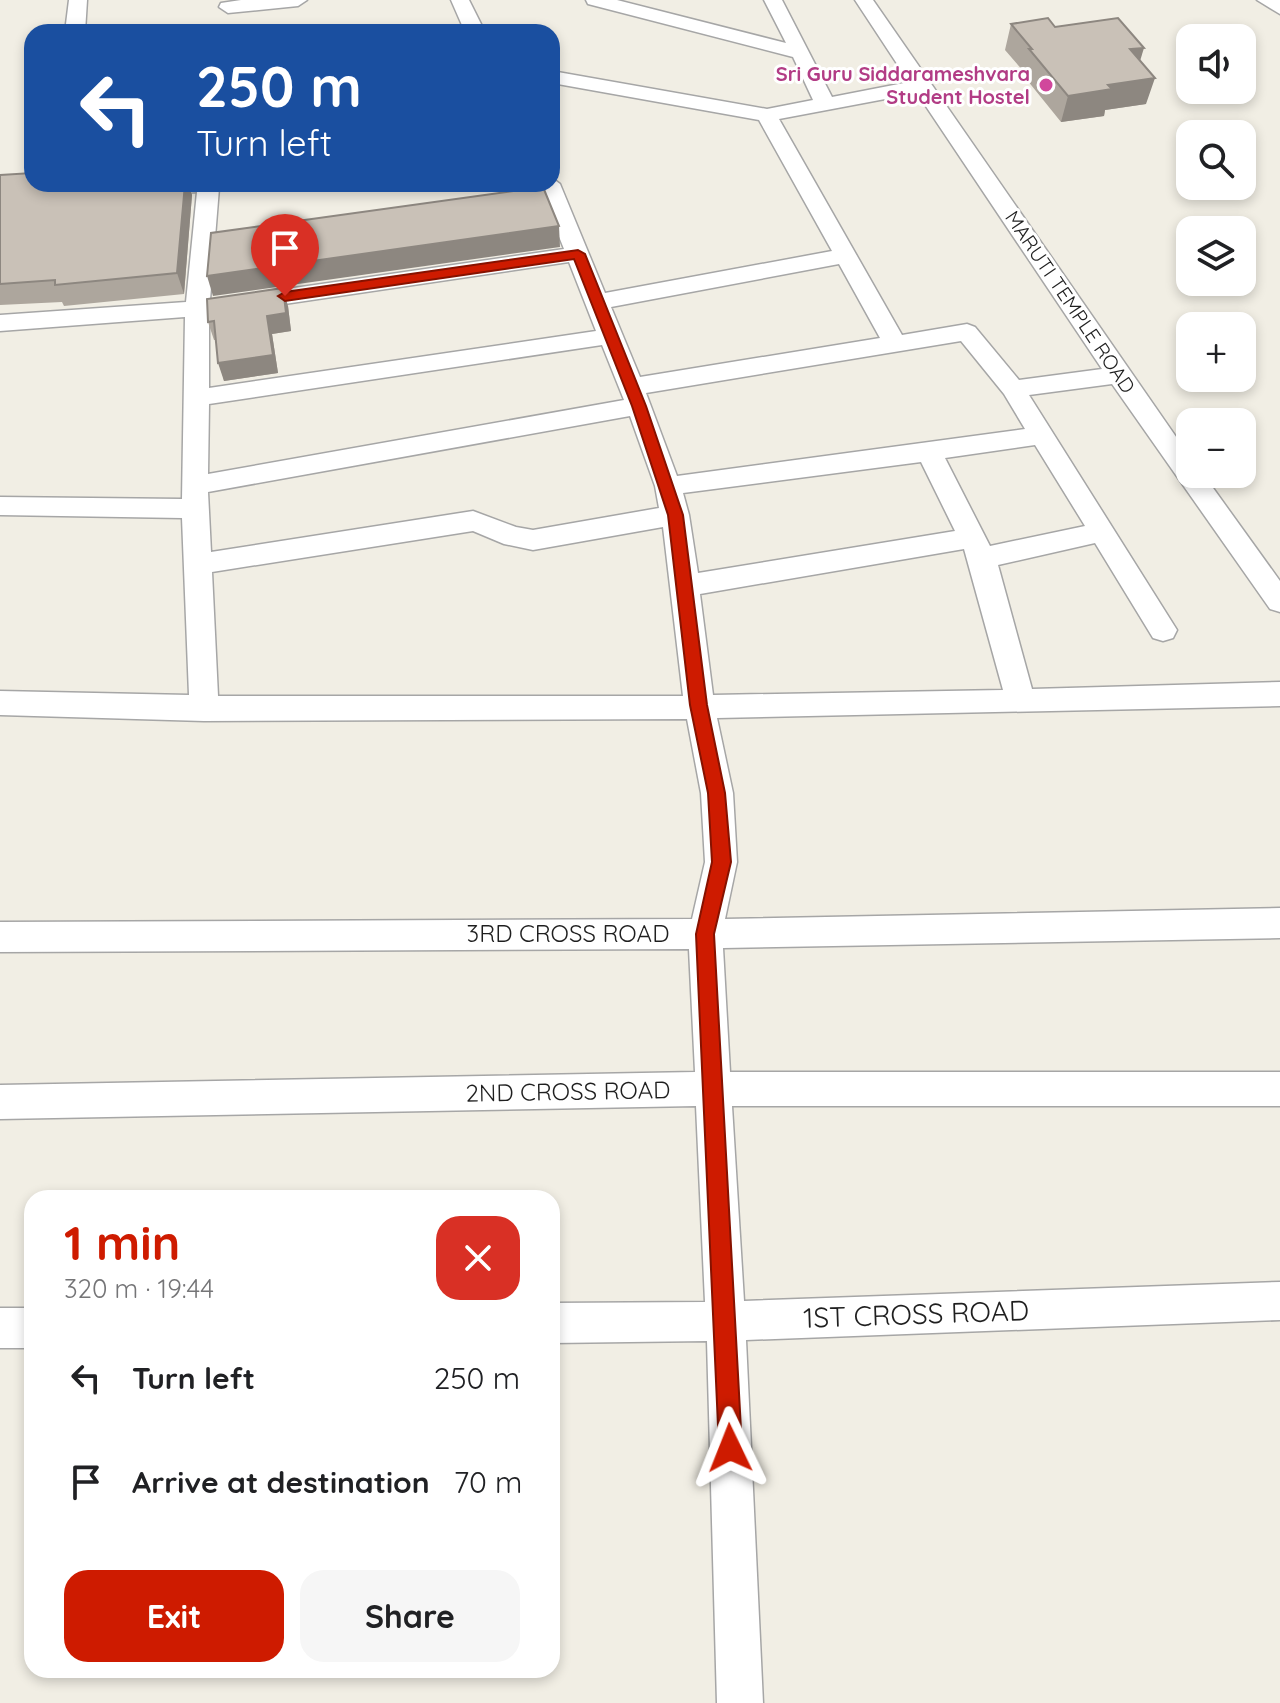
<!DOCTYPE html>
<html lang="en">
<head>
<meta charset="utf-8">
<style>
  :root { --surface:#fff; --page:#f6f6f6; --text:#202124; --muted:#757577; --accent:#ce1b00 }
  body { margin:0; font-family:Quicksand,sans-serif; background:var(--page); color:var(--text); height:100vh; display:flex; flex-direction:column; font-size:30px; white-space:nowrap }
  * { box-sizing:border-box; margin:0 }
  p { font-size:26px; color:var(--muted) }
  .icon { flex:none; width:44px; height:44px; fill:none; stroke:currentColor; stroke-width:2; stroke-linecap:round; stroke-linejoin:round }
  .map { position:relative; flex:1; overflow:hidden }
  .side { position:absolute; left:24px; top:1190px; width:536px; height:488px; display:flex; flex-direction:column; background:var(--surface); border-radius:24px; box-shadow:0 4px 12px #0003 }
  .side>* { flex:none }
  .top-card { position:absolute; left:24px; top:24px; width:536px; height:168px; border-radius:24px; box-shadow:0 4px 12px #0003; background:#1a4fa0; color:#fff; overflow:hidden }
  .buttons { position:absolute; left:1176px; top:24px; display:grid; gap:16px }
  .buttons a { display:grid; place-items:center; width:80px; height:80px; border-radius:16px; background:var(--surface); box-shadow:0 4px 12px #0003; font-size:40px }
  .pin { position:absolute; display:grid; place-items:center; width:68px; height:68px; color:#fff; margin:-82px -34px; border-radius:50% 50% 50% 0; rotate:-45deg; box-shadow:0 0 8px #0007 }
  .pin .icon { rotate:45deg }
  .me { position:absolute; width:88px; margin:-44px; rotate:358deg; stroke-linejoin:round; filter:drop-shadow(0 0 6px #0008) }
  .turn { display:flex; align-items:center; gap:28px; height:168px; padding:0 40px; font-size:36px }
  .turn .icon { width:104px; height:104px; stroke-width:2.5 }
  .turn b { display:block; font-size:56px; line-height:68px }
  .round { display:grid; place-items:center; flex:none; width:84px; height:84px; border-radius:24px; background:var(--page) }
  .overview { display:flex; align-items:center; justify-content:space-between; height:136px; padding:0 40px }
  h1 { font-size:48px; font-weight:800; line-height:60px; color:var(--accent) }
  .button { display:flex; gap:16px; margin-top:auto; padding:16px 40px }
  .button a { flex:1; height:92px; border-radius:24px; background:var(--accent); color:#fff; font-size:32px; font-weight:800; line-height:92px; text-align:center }
  .button a+a { background:var(--page); color:var(--text) }
  ul { padding:0; list-style:none }
  li { display:flex; align-items:center; gap:24px; height:104px; padding:0 40px }
  li div { flex:1 }
  li b { display:block; font-size:30px }
  li em { font-style:normal }
  .map>svg:first-child { display:block }
  .lines { fill:none; stroke-linecap:round; stroke-linejoin:round }
  .minor-casing { stroke:#a6a6a6; stroke-width:3 }
  .minor { fill:#fff; fill-rule:evenodd }
  .wall { fill:#ada69d }
  .shaded-wall { fill:#8d8780 }
  .building { fill:#c9c1b7; stroke:#8d8780; stroke-width:2 }
  .route { fill:#ce1b00; stroke:#861200; stroke-width:2 }
  .hotel-dot { fill:#d1479c; stroke:#fff; stroke-width:3 }
  .labels { text-anchor:middle; stroke-width:6; stroke-linejoin:round; paint-order:stroke }
  .far-hotel-label { font-size:20px; font-weight:bold; fill:#b23c85; stroke:#fff; text-anchor:end }
  .far-street-label { font-size:20px; fill:#1f1f1f; stroke:#fff }
  .street-label { font-size:24px; fill:#1f1f1f; stroke:#fff }
  .near-street-label { font-size:28px; fill:#1f1f1f; stroke:#fff }
</style>
</head>
<body>
<div class="map">
<svg width="1280" height="1703" viewBox="0 0 1280 1703">
  <rect width="100%" height="100%" fill="#f1eee4"/>
  <g class="lines">
    <g class="minor-casing">
      <g id="minor">
        <polygon points="69,0 87,0 85,32 65,32"/>
        <polygon points="241,0 307,0 298,6 228,13 219,7 221,3"/>
        <polygon points="451,0 469,0 485,32 465,32"/>
        <path d="M586,0H617L786,43L764,0H782L832,97L909,82L855,0H873L1190,457V474H1203L1280,581V612L1270,609L1112,384L1029,395L1177,630L1173,638L1163,641L1153,638L1095,543L998,565L1032,689L1280,682V706L717,718L733,793L737,862L725,919L1280,908V938L723,948L730,1072H1280V1106H732L744,1301L1280,1282V1320L746,1340L763,1703H717L707,1341L552,1343V1303L705,1302L696,1106L0,1119V1085L695,1072L689,949L0,952V922L692,919L705,862L701,793L687,719L204,721L0,715V691L189,695L182,518L0,515V497L182,499L185,317L0,331V315L186,302L197,192L146,195L138,193L135,188L138,184H216L219,188L210,300L564,249L538,184H552V178L560,184L605,293L832,251L759,120L552,83V71L767,109L813,100L793,57L588,4ZM917,93L1102,369L1019,380L975,327L967,324L902,335L779,119ZM569,262L596,331L209,388V315ZM839,264L880,338L640,377L611,307ZM961,341L1004,394L1025,429L677,476L646,393ZM602,345L624,400L208,474L209,404ZM630,416L655,486L659,508L533,530L516,527L473,511L211,552L208,492ZM1035,445L1085,526L990,546L945,458ZM921,462L955,531L698,573L689,515L683,493ZM663,527L683,696H218L212,572L473,531L504,544L533,550ZM964,549L1003,690L713,695L700,594Z"/>
        <polygon points="1257,0 1280,0 1280,14"/>
        <rect x="0" y="1308" width="32" height="40"/>
      </g>
    </g>
    <use href="#minor" class="minor"/>
  </g>
  <g class="wall">
    <polygon points="1011,24 1055,27 1140,61 1146,104 1105,110 1104,116 1061,122 1023,75 1024,72 1005,50"/>
    <polygon points="0,175 32,184 188,184 192,195 184,294 64,306 62,302 0,305"/>
    <polygon points="288,306 291,331 272,334 278,373 224,381 216,340 214,340 208,322"/>
  </g>
  <g class="shaded-wall">
    <polygon points="1144,48 1136,74 1130,49"/>
    <polygon points="1155,78 1146,104 1105,110 1104,116 1061,122 1068,96 1108,85"/>
    <polygon points="185,184 188,184 192,195 184,294 177,273"/>
    <polygon points="559,226 560,247 213,296 207,276"/>
    <polygon points="283,288 288,306 291,331 272,334 278,373 224,381 218,363 267,316"/>
  </g>
  <g class="building">
    <polygon points="1048,18 1055,27 1118,18 1144,48 1130,49 1155,78 1108,85 1112,89 1068,96 1029,49 1032,49 1011,24"/>
    <polygon points="32,173 32,184 185,184 177,273 55,285 55,280 0,284 0,175"/>
    <polygon points="543,187 559,226 207,276 211,233"/>
    <polygon points="283,288 286,313 267,316 273,355 218,363 214,321 208,322 207,299"/>
  </g>
  <polygon class="route" points="578,250 585,254 646,406 683,515 707,705 725,793 731,862 714,934 742,1448 739,1457 730,1460 722,1457 719,1448 696,934 712,862 708,793 690,705 668,515 632,406 574,259 285,301 278,296 285,292"/>
  <circle class="hotel-dot" cx="1046" cy="85" r="8"/>
  <g class="labels">
    <g class="far-hotel-label">
      <text x="1030" y="81">Sri Guru Siddarameshvara<tspan x="1030" dy="23">Student Hostel</tspan></text>
    </g>
    <g class="far-street-label">
      <text transform="translate(1070 302) rotate(56)" y="7">MARUTI TEMPLE ROAD</text>
    </g>
    <g class="street-label">
      <text x="568" y="942">3RD CROSS ROAD</text>
      <text transform="translate(568 1092) rotate(-1)" y="8">2ND CROSS ROAD</text>
    </g>
    <g class="near-street-label">
      <text transform="translate(916 1314) rotate(-2)" y="10">1ST CROSS ROAD</text>
    </g>
  </g>
</svg>
<div class="buttons">
<a><svg class="icon" aria-label="sound" viewBox="0 0 24 24"><path d="M4 9h4l5-4v14l-5-4H4zM17 9q2 3 0 6"/></svg></a>
<a><svg class="icon" aria-label="search" viewBox="0 0 24 24"><circle cx="10" cy="10" r="6"/><path d="M15 15l6 6"/></svg></a>
<a><svg class="icon" aria-label="layers" viewBox="0 0 24 24"><path d="M12 4l9 5-9 5-9-5zM3 14l9 5 9-5"/></svg></a>
<a>+</a>
<a>−</a>
</div>
<div class="pin" style="left:285px;top:296px;background:#d93025"><svg class="icon" aria-label="arrive" viewBox="0 0 24 24"><path d="M6 21V4h12l-3 4 3 4H6"/></svg></div>
<svg class="me" style="left:730px;top:1448px" viewBox="-20 -20 40 40"><path d="M0-17L14 15 0 8-14 15z" fill="#ce1b00" stroke="#fff" stroke-width="4"/></svg>
<div class="top-card">
<div class="turn"><svg class="icon" aria-label="left" viewBox="0 0 24 24"><path d="M17 20v-9H6M10 6l-5 5 5 5"/></svg><div><b>250 m</b>Turn left</div></div>
</div>
<section class="side">
<div class="overview"><div><h1>1 min</h1><p>320 m · 19:44</p></div><a class="round" style="background:#d93025;color:#fff"><svg class="icon" aria-label="close" viewBox="0 0 24 24"><path d="M6 6l12 12M18 6L6 18"/></svg></a></div>
<ul>
<li><svg class="icon" aria-label="left" viewBox="0 0 24 24"><path d="M17 20v-9H6M10 6l-5 5 5 5"/></svg><div><b>Turn left</b></div><em>250 m</em></li>
<li><svg class="icon" aria-label="arrive" viewBox="0 0 24 24"><path d="M6 21V4h12l-3 4 3 4H6"/></svg><div><b>Arrive at destination</b></div><em>70 m</em></li>
</ul>
<div class="button"><a>Exit</a><a>Share</a></div>
</section>
</div>
</body>
</html>
